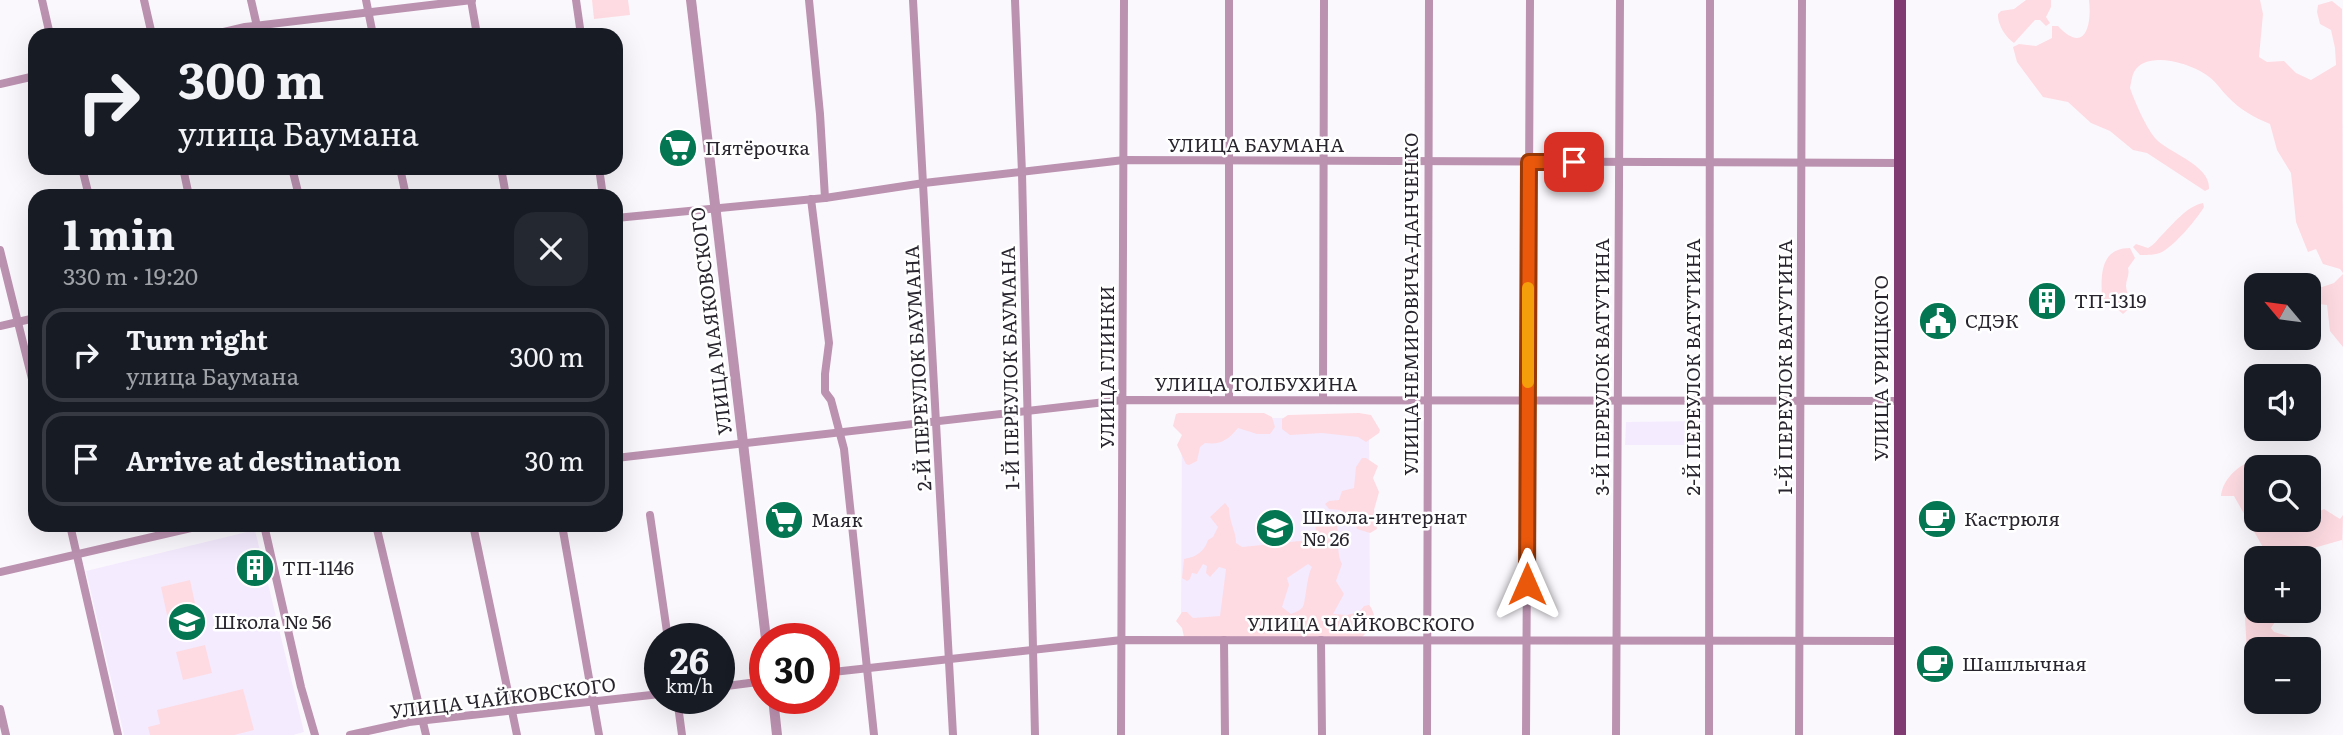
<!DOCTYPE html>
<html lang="en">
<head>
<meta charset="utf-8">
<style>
  :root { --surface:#171b24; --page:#242831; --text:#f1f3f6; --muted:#9ea1a6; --line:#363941 }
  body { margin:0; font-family:Literata,serif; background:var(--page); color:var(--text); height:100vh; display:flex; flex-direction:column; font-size:26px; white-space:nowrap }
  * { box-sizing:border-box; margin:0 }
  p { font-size:23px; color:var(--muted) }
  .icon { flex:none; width:38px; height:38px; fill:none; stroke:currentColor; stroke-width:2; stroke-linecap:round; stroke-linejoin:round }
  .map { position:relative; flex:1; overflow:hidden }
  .details { position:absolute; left:28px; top:189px; width:595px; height:343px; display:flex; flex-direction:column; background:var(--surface); border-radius:21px; box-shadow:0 7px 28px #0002 }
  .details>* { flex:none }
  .top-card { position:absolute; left:28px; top:28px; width:595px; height:147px; border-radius:21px; box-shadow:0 7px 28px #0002; background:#171b24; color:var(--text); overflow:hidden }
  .needle { width:46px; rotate:299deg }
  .controls { position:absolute; left:2244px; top:273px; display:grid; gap:14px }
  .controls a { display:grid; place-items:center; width:77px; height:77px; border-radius:14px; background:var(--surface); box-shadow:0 7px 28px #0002; font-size:35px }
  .speed { position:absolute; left:644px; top:623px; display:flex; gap:14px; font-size:35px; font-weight:700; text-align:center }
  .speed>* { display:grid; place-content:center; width:91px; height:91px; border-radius:50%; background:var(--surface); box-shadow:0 7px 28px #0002; line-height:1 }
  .speed small { font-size:18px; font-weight:400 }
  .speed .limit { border:10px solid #d22; background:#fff; color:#111 }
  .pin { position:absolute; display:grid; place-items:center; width:60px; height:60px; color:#fff; margin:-30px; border-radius:14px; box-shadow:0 4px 10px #0006 }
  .me { position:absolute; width:77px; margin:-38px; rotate:0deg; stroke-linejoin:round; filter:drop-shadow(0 0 5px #0008) }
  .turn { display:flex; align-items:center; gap:24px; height:147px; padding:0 35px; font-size:32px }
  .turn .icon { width:91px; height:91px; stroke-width:2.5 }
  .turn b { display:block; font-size:49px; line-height:60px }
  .round { display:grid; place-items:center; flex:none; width:74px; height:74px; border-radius:21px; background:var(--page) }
  .summary { display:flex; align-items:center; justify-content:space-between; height:119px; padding:0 35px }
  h1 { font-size:42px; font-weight:700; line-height:52px }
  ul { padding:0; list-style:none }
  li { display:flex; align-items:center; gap:21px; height:94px; margin:0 14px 10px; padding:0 21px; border:4px solid var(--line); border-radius:21px }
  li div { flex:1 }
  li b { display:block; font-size:26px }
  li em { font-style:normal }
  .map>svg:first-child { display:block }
  .built { fill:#f4ebfe }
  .green { fill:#fedbe2; fill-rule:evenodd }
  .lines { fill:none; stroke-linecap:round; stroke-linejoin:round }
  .minor { stroke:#bb92b0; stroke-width:8 }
  .tertiary { stroke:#bb92b0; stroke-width:10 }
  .primary { stroke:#803b72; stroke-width:12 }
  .route-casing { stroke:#983908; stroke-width:18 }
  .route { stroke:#ea580c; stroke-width:12 }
  .slow { stroke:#f59e0b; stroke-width:12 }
  .labels { text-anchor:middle; stroke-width:5; stroke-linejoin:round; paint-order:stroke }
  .street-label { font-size:19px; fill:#29252e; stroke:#fff }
  .poi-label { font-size:19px; fill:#29252e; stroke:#fff; text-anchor:start }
</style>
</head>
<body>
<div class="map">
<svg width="2343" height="735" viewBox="0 0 2343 735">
  <rect width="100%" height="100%" fill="#fbf8fd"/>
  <g class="built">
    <polygon points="1182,418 1369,418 1370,626 1181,627"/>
    <polygon points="1701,421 1702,445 1625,445 1626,422"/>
    <polygon points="255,530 304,732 293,735 124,735 86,571"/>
  </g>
  <g class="green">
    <polygon points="592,0 628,0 630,15 594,19"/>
    <path d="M2026,0H2051V7L2046,17L2050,23L2046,26L2040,20H2035L2014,43C2006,38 1997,24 1998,14L2001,11L2014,9Z"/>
    <path d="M2089,0H2260L2263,14L2259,57L2267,62L2284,61L2296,73L2311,80L2336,65L2335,48L2331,30L2320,24L2317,12L2318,5L2332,1L2342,9L2343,273L2340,269L2323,264L2316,249L2308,252L2296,222L2291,173L2277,150L2270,124C2255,118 2239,109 2228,97C2220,89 2215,80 2205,74C2189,63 2146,50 2134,72C2132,76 2131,83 2130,88C2135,102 2145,126 2155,138C2168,153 2211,165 2209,189L2205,191L2147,153L2133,150L2110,131L2091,123L2068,102L2043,97L2017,62L2013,47L2019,44L2036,46L2052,38V26H2058C2085,55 2092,25 2089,0Z"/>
    <path d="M2203,203L2204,207C2197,219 2175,245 2162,252C2156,255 2148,255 2140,255L2133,247L2136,244L2148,248C2155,244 2156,241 2161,236C2173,224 2187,206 2203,203Z"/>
    <path d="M2130,248L2135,258L2128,268C2130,275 2126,279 2126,286C2127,298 2136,304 2123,314L2112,305L2102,301C2101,277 2099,248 2130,248Z"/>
    <polygon points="2343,274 2343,347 2330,331 2327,305 2318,304 2319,288 2334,283"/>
    <path d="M1179,413H1264L1272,417L1275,427L1270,434H1257L1238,428C1228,440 1221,445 1205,443L1200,447L1197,461L1189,465L1186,464L1177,445L1182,435L1173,426L1176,414Z"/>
    <polygon points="1359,413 1371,415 1380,430 1379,433 1366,442 1358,437 1322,433 1290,435 1282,429 1282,419 1288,415"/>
    <polygon points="1366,458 1378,466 1373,478 1379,492 1374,510 1377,529 1370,533 1357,529 1353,517 1340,510 1329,509 1325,504 1329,501 1339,500 1342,491 1354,488 1356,467 1362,458"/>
    <path d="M2245,464L2256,469V520H2308V517L2324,509L2340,519L2343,515L2342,551V540L2296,553L2295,558H2269L2234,496H2221C2222,483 2233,470 2245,464Z"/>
    <path d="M1225,503L1229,508C1229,522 1236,530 1236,543L1242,547L1300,541L1312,543C1319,534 1313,525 1317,516L1325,512L1332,514C1343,528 1334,548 1342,564L1336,581L1344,594L1333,614L1347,615L1359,612L1364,606L1369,605C1374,610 1377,624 1374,630L1367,632L1362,637H1184L1182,628L1176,621L1182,612H1187L1193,618L1220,616L1226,569L1219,567L1210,577L1206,573L1207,566L1203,564L1197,574L1192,573L1190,579L1187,581L1182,578L1184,559C1196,557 1204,552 1208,540L1213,537L1218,527L1210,517ZM1308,564L1312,567C1306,577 1306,605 1302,608C1299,611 1295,612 1291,614L1282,607L1289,585L1287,578Z"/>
    <polygon points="190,580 196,608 167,615 161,587"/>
    <polygon points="2256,602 2256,611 2274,611 2275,622 2271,628 2274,632 2291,637 2295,649 2256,649 2256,673 2248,670 2245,618 2247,609"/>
    <polygon points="205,645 212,673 183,680 176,652"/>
    <polygon points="243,689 254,730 234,735 150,735 148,727 160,724 157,710"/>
  </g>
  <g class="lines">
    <g class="minor">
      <polyline points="42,0 50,35"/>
      <polyline points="144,0 152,35"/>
      <polyline points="251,0 259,35"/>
      <polyline points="366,0 373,35"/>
      <polyline points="471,0 477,35"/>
      <polyline points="576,0 581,35"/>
      <polyline points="809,0 820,114 825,198"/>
      <polyline points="913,0 953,735"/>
      <polyline points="1015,0 1022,173 1035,735"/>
      <polyline points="1229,0 1229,400"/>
      <polyline points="211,35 245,27 472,0"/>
      <polyline points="0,84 35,76"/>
      <polyline points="82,168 89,196"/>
      <polyline points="183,168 189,196"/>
      <polyline points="292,168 299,196"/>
      <polyline points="400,168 406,196"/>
      <polyline points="501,168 506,196"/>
      <polyline points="599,168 603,196"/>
      <polyline points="811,199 829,343 825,374 825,392 831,400 844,449 874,735"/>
      <polyline points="616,218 825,198 924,183 1124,160 1900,163"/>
      <polyline points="0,250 35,391"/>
      <polyline points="0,326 35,318"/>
      <polyline points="1323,400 1324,0"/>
      <polyline points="616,458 1123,400 1900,401"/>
      <polyline points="650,515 668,639"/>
      <polyline points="70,525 118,735"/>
      <polyline points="264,525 301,687 315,735"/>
      <polyline points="376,525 426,735"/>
      <polyline points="473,525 517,735"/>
      <polyline points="562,525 599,735"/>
      <polyline points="0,572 204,525"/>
      <polyline points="1224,640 1225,735"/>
      <polyline points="1321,640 1322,735"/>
      <polyline points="824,673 1122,640 1901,641"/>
      <polyline points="719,687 765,681"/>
      <polyline points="677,698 682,735"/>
      <polyline points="0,709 6,735"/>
      <polyline points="350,735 409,722 660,694"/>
      <polyline points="1121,735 1124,0"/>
      <polyline points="1427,735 1429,0"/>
      <polyline points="1526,735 1530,0"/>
      <polyline points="1616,735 1620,0"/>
      <polyline points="1709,735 1710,0"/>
      <polyline points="1799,735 1802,0"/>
    </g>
    <g class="tertiary">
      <polyline points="691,0 766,639"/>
      <polyline points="773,698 777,735"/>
    </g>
    <polyline class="primary" points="1900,0 1900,735"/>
  </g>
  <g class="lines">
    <g class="route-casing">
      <polyline id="route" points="1527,584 1529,162 1574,162"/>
    </g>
    <use href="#route" class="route"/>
    <polyline class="slow" points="1528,382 1528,288"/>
  </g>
  <defs>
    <g id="supermarket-disc" transform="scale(2.0125)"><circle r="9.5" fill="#047651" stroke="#fff"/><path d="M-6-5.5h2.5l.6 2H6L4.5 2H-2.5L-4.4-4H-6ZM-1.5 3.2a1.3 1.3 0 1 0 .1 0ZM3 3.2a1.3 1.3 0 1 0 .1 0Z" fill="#fff"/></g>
    <g id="building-disc" transform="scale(2.0125)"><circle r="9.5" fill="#047651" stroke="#fff"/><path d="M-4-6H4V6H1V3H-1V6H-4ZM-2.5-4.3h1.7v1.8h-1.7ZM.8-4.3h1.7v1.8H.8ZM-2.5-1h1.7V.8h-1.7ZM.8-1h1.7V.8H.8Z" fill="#fff"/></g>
    <g id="civic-disc" transform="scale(2.0125)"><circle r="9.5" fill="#047651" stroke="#fff"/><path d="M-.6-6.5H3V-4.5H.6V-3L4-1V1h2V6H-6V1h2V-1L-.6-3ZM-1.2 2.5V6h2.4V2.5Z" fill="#fff"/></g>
    <g id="cafe-disc" transform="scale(2.0125)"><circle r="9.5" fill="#047651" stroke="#fff"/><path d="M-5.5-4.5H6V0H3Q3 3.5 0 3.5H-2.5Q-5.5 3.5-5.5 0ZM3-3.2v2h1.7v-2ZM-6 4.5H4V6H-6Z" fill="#fff"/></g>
    <g id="school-disc" transform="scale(2.0125)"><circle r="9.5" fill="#047651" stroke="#fff"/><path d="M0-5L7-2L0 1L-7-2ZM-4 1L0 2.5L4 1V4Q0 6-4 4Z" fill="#fff"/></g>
  </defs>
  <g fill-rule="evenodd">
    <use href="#supermarket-disc" x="678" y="148"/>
    <use href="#building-disc" x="2047" y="301"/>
    <use href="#civic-disc" x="1938" y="321"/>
    <use href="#cafe-disc" x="1937" y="519"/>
    <use href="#supermarket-disc" x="784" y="520"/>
    <use href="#school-disc" x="1275" y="528"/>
    <use href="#building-disc" x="255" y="568"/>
    <use href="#school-disc" x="187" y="622"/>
    <use href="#cafe-disc" x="1935" y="664"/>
  </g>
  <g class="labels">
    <g class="street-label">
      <text x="1256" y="152">УЛИЦА БАУМАНА</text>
      <text transform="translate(1411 304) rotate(-90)" y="7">УЛИЦА НЕМИРОВИЧА-ДАНЧЕНКО</text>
      <text transform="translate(711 321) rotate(-97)" y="7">УЛИЦА МАЯКОВСКОГО</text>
      <text transform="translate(1107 367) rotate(-90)" y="7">УЛИЦА ГЛИНКИ</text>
      <text transform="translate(1602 367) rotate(-90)" y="7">3-Й ПЕРЕУЛОК ВАТУТИНА</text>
      <text transform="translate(1693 367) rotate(-90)" y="7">2-Й ПЕРЕУЛОК ВАТУТИНА</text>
      <text transform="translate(1785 367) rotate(-90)" y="7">1-Й ПЕРЕУЛОК ВАТУТИНА</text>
      <text transform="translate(918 368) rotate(-93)" y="7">2-Й ПЕРЕУЛОК БАУМАНА</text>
      <text transform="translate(1010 368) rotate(-91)" y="7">1-Й ПЕРЕУЛОК БАУМАНА</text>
      <text transform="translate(1881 368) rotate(-90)" y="7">УЛИЦА УРИЦКОГО</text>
      <text x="1256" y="391">УЛИЦА ТОЛБУХИНА</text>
      <text x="1361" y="631">УЛИЦА ЧАЙКОВСКОГО</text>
      <text transform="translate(503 698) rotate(-7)" y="7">УЛИЦА ЧАЙКОВСКОГО</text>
    </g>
    <g class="poi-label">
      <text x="705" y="155">Пятёрочка</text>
      <text x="2074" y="308">ТП-1319</text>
      <text x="1965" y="328">СДЭК</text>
      <text x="1302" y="524">Школа-интернат<tspan x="1302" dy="22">№ 26</tspan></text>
      <text x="1964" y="526">Кастрюля</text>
      <text x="811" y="527">Маяк</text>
      <text x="282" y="575">ТП-1146</text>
      <text x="214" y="629">Школа № 56</text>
      <text x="1962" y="671">Шашлычная</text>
    </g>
  </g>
</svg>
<div class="controls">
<a><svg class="needle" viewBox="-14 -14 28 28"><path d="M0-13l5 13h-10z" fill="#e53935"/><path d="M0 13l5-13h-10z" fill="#9ea1a6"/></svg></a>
<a><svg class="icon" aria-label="sound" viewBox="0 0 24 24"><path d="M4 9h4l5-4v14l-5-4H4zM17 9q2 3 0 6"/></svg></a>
<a><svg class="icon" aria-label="search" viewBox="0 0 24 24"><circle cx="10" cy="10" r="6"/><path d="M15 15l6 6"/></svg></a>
<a>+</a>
<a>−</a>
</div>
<div class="speed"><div>26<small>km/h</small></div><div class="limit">30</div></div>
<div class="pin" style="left:1574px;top:162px;background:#d93025"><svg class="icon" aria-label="arrive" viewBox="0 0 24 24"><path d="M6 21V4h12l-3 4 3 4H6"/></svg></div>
<svg class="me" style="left:1527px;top:584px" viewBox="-20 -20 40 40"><path d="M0-17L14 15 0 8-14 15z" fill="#ea580c" stroke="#fff" stroke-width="4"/></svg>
<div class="top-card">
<div class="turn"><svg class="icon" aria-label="right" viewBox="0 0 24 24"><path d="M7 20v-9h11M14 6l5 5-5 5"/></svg><div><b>300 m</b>улица Баумана</div></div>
</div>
<section class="details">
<div class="summary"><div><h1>1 min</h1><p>330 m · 19:20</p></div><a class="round"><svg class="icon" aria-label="close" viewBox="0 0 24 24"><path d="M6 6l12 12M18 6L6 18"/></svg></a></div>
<ul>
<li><svg class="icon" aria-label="right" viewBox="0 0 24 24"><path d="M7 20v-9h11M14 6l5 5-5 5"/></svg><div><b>Turn right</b><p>улица Баумана</p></div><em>300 m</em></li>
<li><svg class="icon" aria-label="arrive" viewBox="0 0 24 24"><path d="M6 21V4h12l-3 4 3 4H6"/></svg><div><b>Arrive at destination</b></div><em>30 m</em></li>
</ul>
</section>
</div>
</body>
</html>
